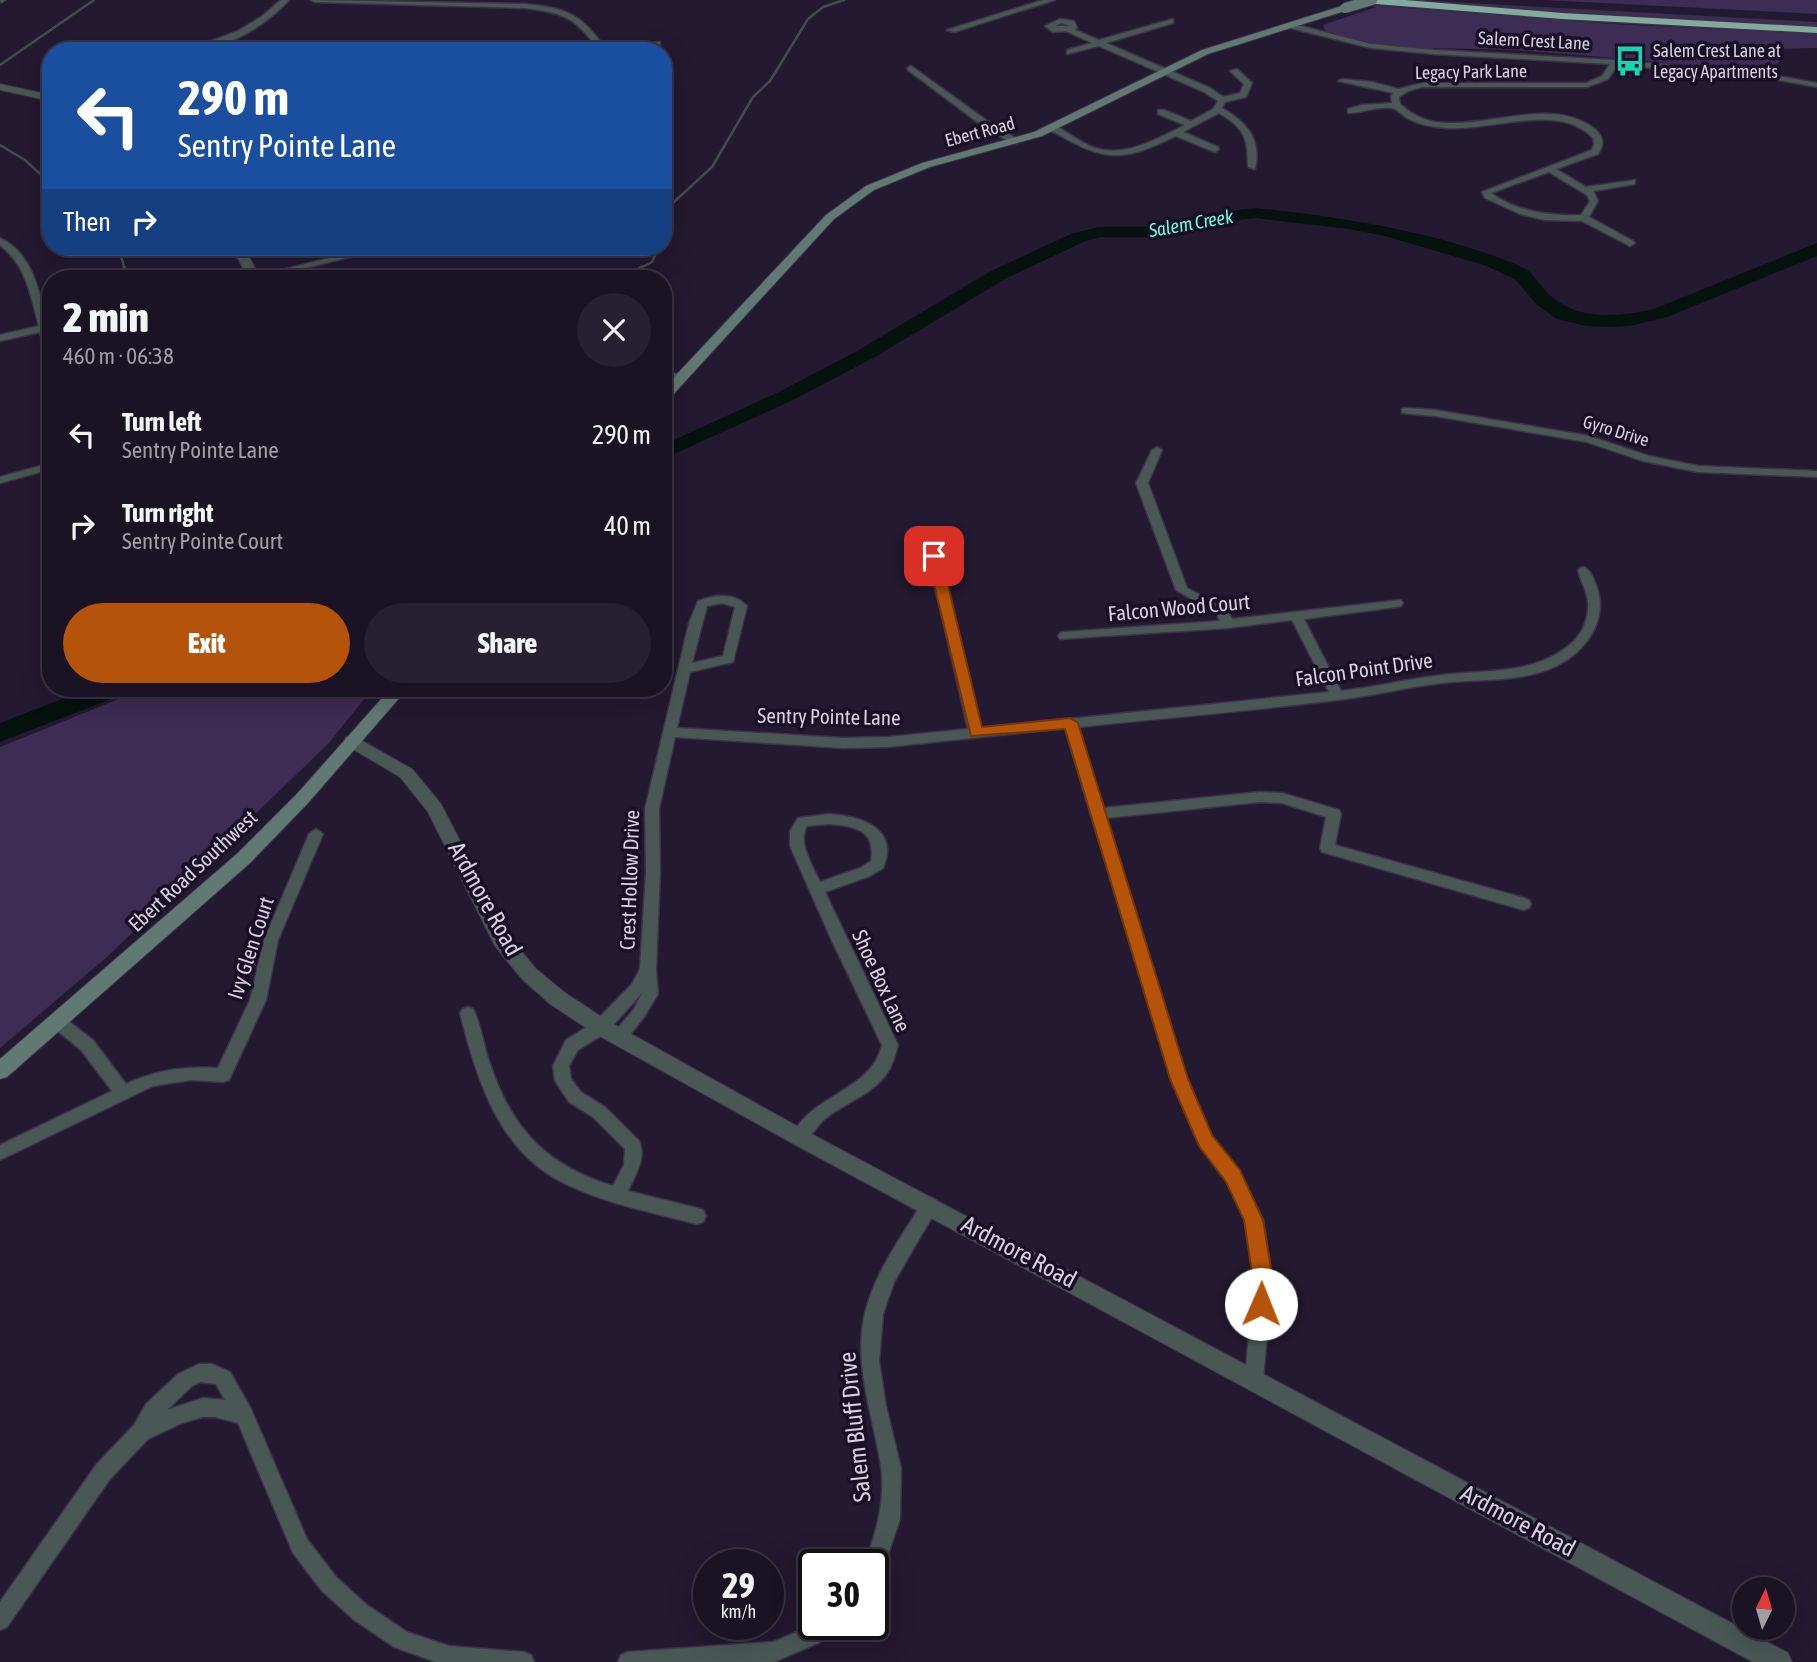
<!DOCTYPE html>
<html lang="en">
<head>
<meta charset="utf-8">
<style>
  :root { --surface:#1a1324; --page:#272031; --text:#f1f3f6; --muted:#9f9ea6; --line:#383241; --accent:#b45309 }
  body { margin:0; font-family:"Asap Condensed",sans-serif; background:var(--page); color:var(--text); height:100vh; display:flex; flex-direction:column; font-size:26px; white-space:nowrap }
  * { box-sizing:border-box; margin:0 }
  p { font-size:23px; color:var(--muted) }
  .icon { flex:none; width:38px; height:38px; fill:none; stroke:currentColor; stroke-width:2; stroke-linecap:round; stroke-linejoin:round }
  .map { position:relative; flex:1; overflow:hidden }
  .side { position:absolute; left:42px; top:270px; width:630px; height:427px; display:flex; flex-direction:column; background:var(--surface); border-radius:28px; box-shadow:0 7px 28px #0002,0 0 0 2px var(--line) }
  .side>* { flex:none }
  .hud { position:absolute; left:42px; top:42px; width:630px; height:214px; border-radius:28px; box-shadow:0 7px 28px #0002,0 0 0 2px var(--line); background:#1a4fa0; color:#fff; overflow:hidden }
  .needle { width:46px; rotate:5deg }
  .fabs { position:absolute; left:1732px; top:1577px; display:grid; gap:14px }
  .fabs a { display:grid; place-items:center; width:63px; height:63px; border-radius:50%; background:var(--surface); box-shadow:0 7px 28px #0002,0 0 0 2px var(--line); font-size:35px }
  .speed { position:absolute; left:693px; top:1549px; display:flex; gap:14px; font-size:35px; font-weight:700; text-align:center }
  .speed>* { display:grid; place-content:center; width:91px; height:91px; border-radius:50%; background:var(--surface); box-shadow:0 7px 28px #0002,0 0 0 2px var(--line); line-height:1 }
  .speed small { font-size:18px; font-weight:400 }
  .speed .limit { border:4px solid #111; border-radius:10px; background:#fff; color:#111 }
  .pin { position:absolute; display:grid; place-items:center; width:60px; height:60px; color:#fff; margin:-30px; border-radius:14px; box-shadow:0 4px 10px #0006 }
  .me { position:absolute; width:77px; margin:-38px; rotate:1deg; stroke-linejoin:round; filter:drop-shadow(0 0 5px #0008) }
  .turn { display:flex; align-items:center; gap:24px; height:147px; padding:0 21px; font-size:32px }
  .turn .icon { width:91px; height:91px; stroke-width:2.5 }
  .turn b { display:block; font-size:49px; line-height:60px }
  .then { display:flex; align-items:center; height:66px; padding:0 21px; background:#0003; gap:14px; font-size:26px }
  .round { display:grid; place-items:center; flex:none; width:74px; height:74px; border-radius:37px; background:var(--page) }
  .summary { display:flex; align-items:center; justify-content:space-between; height:119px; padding:0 21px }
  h1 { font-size:42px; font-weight:800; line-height:52px }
  .button { display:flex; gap:14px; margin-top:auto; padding:14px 21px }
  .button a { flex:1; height:80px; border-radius:42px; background:var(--accent); color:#fff; font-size:28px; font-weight:800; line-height:80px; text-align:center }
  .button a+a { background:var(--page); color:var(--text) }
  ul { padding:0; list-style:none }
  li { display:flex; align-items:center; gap:21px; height:91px; padding:0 21px }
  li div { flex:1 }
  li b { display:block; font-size:26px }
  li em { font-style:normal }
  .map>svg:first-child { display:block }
  .green { fill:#3d2c53 }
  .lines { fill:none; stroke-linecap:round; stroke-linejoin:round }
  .stream-far1 { stroke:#444b4d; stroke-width:2.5 }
  .stream { stroke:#444b4d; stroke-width:3.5 }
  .river { fill:#05120e; fill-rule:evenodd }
  .minor-casing { stroke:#3c3349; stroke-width:3 }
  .tertiary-casing { stroke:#3c3349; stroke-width:2 }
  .secondary-casing { stroke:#3c3349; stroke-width:2 }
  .motorway-casing { stroke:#3c3349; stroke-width:3 }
  .minor { fill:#495854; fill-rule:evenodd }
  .tertiary { fill:#495854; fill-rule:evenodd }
  .secondary { fill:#607972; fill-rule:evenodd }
  .motorway { fill:#83aa9f; fill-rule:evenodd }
  .secondary-bridge-casing { stroke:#3c3349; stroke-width:12; stroke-linecap:butt }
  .secondary-bridge { stroke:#607972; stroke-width:10 }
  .route { fill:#b45309; stroke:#753606; stroke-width:2 }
  .labels { text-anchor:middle; stroke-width:7; stroke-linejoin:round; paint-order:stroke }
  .far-street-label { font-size:18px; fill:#d6d0e0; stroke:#190f26 }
  .far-poi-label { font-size:18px; fill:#d6d0e0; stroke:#190f26; text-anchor:start }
  .far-water-label { font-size:19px; font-style:italic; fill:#6cffdd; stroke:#190f26 }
  .street-label { font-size:21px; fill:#d6d0e0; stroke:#190f26 }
  .near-street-label { font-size:24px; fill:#d6d0e0; stroke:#190f26 }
</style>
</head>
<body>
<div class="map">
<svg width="1817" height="1662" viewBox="0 0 1817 1662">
  <rect width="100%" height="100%" fill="#231930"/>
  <g class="green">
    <polygon points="1414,0 1817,22 1817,26 1571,14"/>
    <polygon points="1543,0 1817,0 1817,14"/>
    <path d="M1367,5L1612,24L1817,34V48L1765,49L1782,57L1772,74C1686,64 1599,56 1513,50C1451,47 1389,51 1328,38L1323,25L1376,7Z"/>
    <polygon points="146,688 373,688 328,744 107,957 0,1048 0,747"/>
  </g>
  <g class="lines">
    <g class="stream-far1">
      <polyline points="0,65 94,0"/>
      <polyline points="0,145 25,160 51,184"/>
      <polyline points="663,212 712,167 753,97 770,81 808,19 823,7 844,0"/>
      <polyline points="118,247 125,269"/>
      <polyline points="639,269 652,262 659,247"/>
    </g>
    <g class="stream">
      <polyline points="124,278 124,267"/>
      <polyline points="624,278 642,267"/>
    </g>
    <g class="river">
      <path d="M1256,208C1338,217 1419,229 1497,257C1507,261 1523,266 1531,273C1538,281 1544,291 1552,297C1581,321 1619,317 1654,309L1817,243V256L1667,317L1630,326L1611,327L1586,326L1557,319L1536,304L1515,279L1484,265L1385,236L1349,229L1256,218L1213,223L1161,237H1100L1083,242L1005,279L873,358L793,400L663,459V445L779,392L859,350L991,271L1071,234L1099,227H1160L1212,213Z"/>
      <polygon points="91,688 128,688 124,694 0,742 0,723"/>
    </g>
    <g class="minor-casing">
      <g id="minor">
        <path d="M281,0H289C263,28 224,51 185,51L238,31L261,17Z"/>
        <path d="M311,0L524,4C567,8 582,14 607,51H599C577,18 563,12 524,8L315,2Z"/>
        <polygon points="1043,0 1055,0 954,32 947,30"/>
        <path d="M1060,19L1074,21L1077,28L1075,30L1099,40L1173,19V23L1106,43L1210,88L1223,97L1240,93L1244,84L1230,71L1237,69L1252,83L1246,97L1225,102L1222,108C1246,122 1262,139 1255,169L1248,167C1248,137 1244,128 1219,113L1183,132L1218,147L1219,149L1215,152L1176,136C1118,164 1105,161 1050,130V126H1056C1069,133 1081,143 1095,148C1125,158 1159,138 1185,125L1158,114V110H1164L1191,121L1213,109L1218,101L1204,92L1099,46L1067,54V50L1092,43L1066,31L1053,32L1045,26ZM1061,23L1068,25L1069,26H1055Z"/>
        <path d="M1293,24L1371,44L1434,50L1615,60L1767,74L1817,83V87L1767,78L1618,65L1608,79L1587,87H1422L1408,91L1399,97L1400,104C1414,117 1430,123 1449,123C1495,125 1556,97 1596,130C1604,138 1604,145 1598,154L1556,169L1586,187L1635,180V184L1593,191L1598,201L1589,217L1633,241L1635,243L1630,246L1582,221L1545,220L1520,214L1485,198L1482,192L1592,150L1594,144L1593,138C1557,101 1491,132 1446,128C1433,127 1420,125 1409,119C1403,116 1397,108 1391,108C1376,106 1362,113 1348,113V109L1362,105L1392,103L1391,96L1394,93L1338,81L1342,79L1372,82L1399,89L1422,83H1586L1602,76L1610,64L1434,54L1371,48L1290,28V24ZM1549,172L1587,195L1590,201L1581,215C1549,216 1517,212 1491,193Z"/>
        <polygon points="657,42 660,42 660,46 635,51 619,51"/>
        <polygon points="911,66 986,120 1017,139 1017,143 1011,143 980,124 908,70 907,68"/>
        <path d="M0,238C33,253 39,293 48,324H51V357L46,354L40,332L0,341V335L39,326C30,295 27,266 0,245Z"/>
        <polygon points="374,247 390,247 265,278 249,278"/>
        <polygon points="1406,408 1435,410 1589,436 1649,456 1698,466 1817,471 1817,477 1698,472 1643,461 1587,442 1435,416 1402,413 1402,409"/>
        <path d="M1157,447L1162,450L1148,483L1187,588L1226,609L1232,619L1401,600L1403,603L1401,606L1397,607L1304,619L1341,691C1375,687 1408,679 1442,675C1489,669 1536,676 1574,641C1584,631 1589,616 1588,602C1587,592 1581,581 1578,571L1580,568L1584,567C1593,571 1600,594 1600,604C1600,635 1575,660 1547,670C1514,682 1476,679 1442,683C1407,687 1372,696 1337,700C1251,711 1164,718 1078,727L1103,808L1260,792L1282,793L1339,810L1341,814L1335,845L1524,898L1529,900L1531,904L1529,908L1524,910L1322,852L1320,848L1326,817L1282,803L1260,802L1106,818L1187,1079L1211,1135L1239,1171L1263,1220L1272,1280L1263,1379L1261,1385L1254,1388L1247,1385L1245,1379L1254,1280L1245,1220L1227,1181L1199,1145L1171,1079L1065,728L888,747L843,748L675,737L659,809L660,872L656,970L658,994L644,1017L625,1041L619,1043L613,1041L611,1036L634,1009L642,993L607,1032L578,1050L569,1066L571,1079L581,1092L605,1107L639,1141C647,1158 635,1175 628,1191L697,1208L703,1210L706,1216L703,1222L697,1224C651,1212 601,1203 558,1180C497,1147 476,1076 460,1013L463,1009L468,1007L473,1009C481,1024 483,1044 489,1061C511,1128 545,1165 613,1186L624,1165L625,1149L593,1117L569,1102L555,1081L553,1066L566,1040L595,1022L632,984L640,969L646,872L645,809L689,623L698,601C714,595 734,592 747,606L733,662L690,672L677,728L843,738L888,737L968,729L923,534L929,530L935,534L981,728L1329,692L1292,620L1228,628L1060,639L1058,636L1060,633L1064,632L1220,621L1217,614L1176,590L1136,483L1152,450ZM722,603L735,607L723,656L692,663L707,606Z"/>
        <polygon points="51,463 51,469 0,483 0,477"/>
        <path d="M829,814C860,816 900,828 883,868L870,876L825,892L898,1045C895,1056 892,1067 885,1076C870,1095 845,1103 826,1118C815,1126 808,1147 793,1142L791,1137C811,1094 871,1092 882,1045L832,941L790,846V831L798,818ZM829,824C856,826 876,830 871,861L860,868L820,882C813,866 797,843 807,826Z"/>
        <path d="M316,829L323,834L278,940L266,1000L229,1080L223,1082L191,1080L153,1086L0,1160V1145L112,1091L81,1050L53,1027L50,1022L53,1017L58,1016L63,1017L93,1040L126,1084C156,1070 185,1066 218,1068L250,1000L264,940L309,834Z"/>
        <path d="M930,1197L936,1200L939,1205L894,1282L883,1314L879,1361L886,1406L901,1468L900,1519L880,1578L873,1581V1564H865C876,1532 886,1500 881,1466C873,1415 853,1365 865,1313C875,1272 902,1236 924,1200Z"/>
        <path d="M199,1364H212L230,1372L251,1409L307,1539L336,1577L367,1605L407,1632L449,1646L524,1652L531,1655L534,1662H436L394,1647L353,1619L322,1591L293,1553L238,1423L215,1417H203L182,1423L148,1439L110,1479L7,1627L0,1630V1602L96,1465L134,1425L146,1404L178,1374ZM200,1382L216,1384L225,1400L203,1398L167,1410L192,1386Z"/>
        <polygon points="814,1621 814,1624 837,1624 834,1631 818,1643 774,1662 618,1662 621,1655 628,1652 773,1642 804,1629"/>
      </g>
    </g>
    <g class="tertiary-casing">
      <g id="tertiary">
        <polygon points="0,0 6,0 1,3"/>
        <polygon points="0,84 51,95 51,101 0,90"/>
        <polygon points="232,247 244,247 260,278 248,278"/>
        <polygon points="663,372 681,374 687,378 681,382 663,380"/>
        <polygon points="352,735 412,769 441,804 509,936 536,969 564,992 608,1021 806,1131 1788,1653 1792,1662 1753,1662 792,1143 594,1033 550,1004 522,979 495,946 428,812 400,777 346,745 344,741 346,737"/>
      </g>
    </g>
    <g class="secondary-casing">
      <g id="secondary">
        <polygon points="1345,5 1350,8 1348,10 1208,54 1042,136 930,167 874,190 834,219 668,400 663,401 663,389 826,215 866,186 922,163 1034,132 1202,50"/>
        <polygon points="391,688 408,688 308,803 250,863 7,1077 0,1079 0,1059 238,853 296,795"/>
      </g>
    </g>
    <g class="motorway-casing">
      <polygon id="motorway" points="1359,0 1405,0 1562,13 1817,27 1817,33 1562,19 1364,3"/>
    </g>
    <use href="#minor" class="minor"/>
    <use href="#tertiary" class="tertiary"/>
    <use href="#secondary" class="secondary"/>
    <use href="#motorway" class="motorway"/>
    <g class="secondary-bridge-casing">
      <polyline id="secondary-bridge" points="1345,8 1372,0"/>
    </g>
    <use href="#secondary-bridge" class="secondary-bridge"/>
  </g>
  <polygon class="route" points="934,552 941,556 982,727 1070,718 1078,723 1188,1079 1212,1135 1240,1170 1263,1220 1273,1280 1268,1311 1261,1314 1254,1311 1251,1304 1253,1280 1244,1220 1226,1182 1199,1146 1170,1079 1065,729 971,736 927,556"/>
  <defs>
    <g id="bus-bare" transform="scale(2.415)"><path d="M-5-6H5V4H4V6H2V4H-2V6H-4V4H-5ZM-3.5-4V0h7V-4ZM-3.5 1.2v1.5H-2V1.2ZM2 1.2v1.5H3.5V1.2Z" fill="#15d5b3" stroke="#190f26" stroke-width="2.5" paint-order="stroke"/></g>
  </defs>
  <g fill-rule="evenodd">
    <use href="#bus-bare" x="1630" y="61"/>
  </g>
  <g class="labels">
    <g class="far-street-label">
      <text transform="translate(1534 41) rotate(3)" y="6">Salem Crest Lane</text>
      <text transform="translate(1471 72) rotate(-1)" y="6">Legacy Park Lane</text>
      <text transform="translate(980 132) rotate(-15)" y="6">Ebert Road</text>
      <text transform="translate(1616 431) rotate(17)" y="6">Gyro Drive</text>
    </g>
    <g class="far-poi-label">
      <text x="1653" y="57">Salem Crest Lane at<tspan x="1653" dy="21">Legacy Apartments</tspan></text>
    </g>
    <g class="far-water-label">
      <text transform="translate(1191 223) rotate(-10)" y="7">Salem Creek</text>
    </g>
    <g class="street-label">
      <text transform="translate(1179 608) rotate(-5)" y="7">Falcon Wood Court</text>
      <text transform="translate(1364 670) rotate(-8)" y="7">Falcon Point Drive</text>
      <text transform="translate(829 717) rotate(1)" y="7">Sentry Pointe Lane</text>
      <text transform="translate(193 871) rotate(-43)" y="7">Ebert Road Southwest</text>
      <text transform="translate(630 880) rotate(-88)" y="7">Crest Hollow Drive</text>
      <text transform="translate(251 948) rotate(-72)" y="7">Ivy Glen Court</text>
      <text transform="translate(881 981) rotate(65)" y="7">Shoe Box Lane</text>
    </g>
    <g class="near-street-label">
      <text transform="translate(485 899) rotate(61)" y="8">Ardmore Road</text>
      <text transform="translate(1019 1252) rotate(28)" y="8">Ardmore Road</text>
      <text transform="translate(855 1427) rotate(-96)" y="8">Salem Bluff Drive</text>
      <text transform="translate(1518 1521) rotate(28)" y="8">Ardmore Road</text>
    </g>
  </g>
</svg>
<div class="fabs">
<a><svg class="needle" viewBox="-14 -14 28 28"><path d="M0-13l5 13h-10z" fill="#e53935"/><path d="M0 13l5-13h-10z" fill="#9f9ea6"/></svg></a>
</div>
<div class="speed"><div>29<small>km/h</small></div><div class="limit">30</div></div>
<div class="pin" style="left:934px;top:556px;background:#d93025"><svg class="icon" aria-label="arrive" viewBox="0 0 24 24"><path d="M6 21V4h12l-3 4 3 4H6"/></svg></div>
<svg class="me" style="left:1261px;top:1304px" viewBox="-20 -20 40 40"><circle r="19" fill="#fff"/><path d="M0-13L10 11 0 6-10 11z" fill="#b45309"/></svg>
<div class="hud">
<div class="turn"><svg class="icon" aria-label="left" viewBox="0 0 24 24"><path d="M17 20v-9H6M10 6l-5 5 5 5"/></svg><div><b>290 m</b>Sentry Pointe Lane</div></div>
<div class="then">Then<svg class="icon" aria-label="right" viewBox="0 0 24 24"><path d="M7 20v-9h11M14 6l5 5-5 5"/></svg></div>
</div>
<section class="side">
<div class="summary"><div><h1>2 min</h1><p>460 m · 06:38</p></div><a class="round"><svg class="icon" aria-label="close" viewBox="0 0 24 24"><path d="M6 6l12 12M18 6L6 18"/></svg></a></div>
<ul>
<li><svg class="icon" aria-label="left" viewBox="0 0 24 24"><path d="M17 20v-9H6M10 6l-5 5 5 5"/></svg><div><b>Turn left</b><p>Sentry Pointe Lane</p></div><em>290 m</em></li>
<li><svg class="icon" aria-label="right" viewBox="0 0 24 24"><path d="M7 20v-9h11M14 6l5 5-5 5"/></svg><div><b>Turn right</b><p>Sentry Pointe Court</p></div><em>40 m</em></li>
</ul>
<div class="button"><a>Exit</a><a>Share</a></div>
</section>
</div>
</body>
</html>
